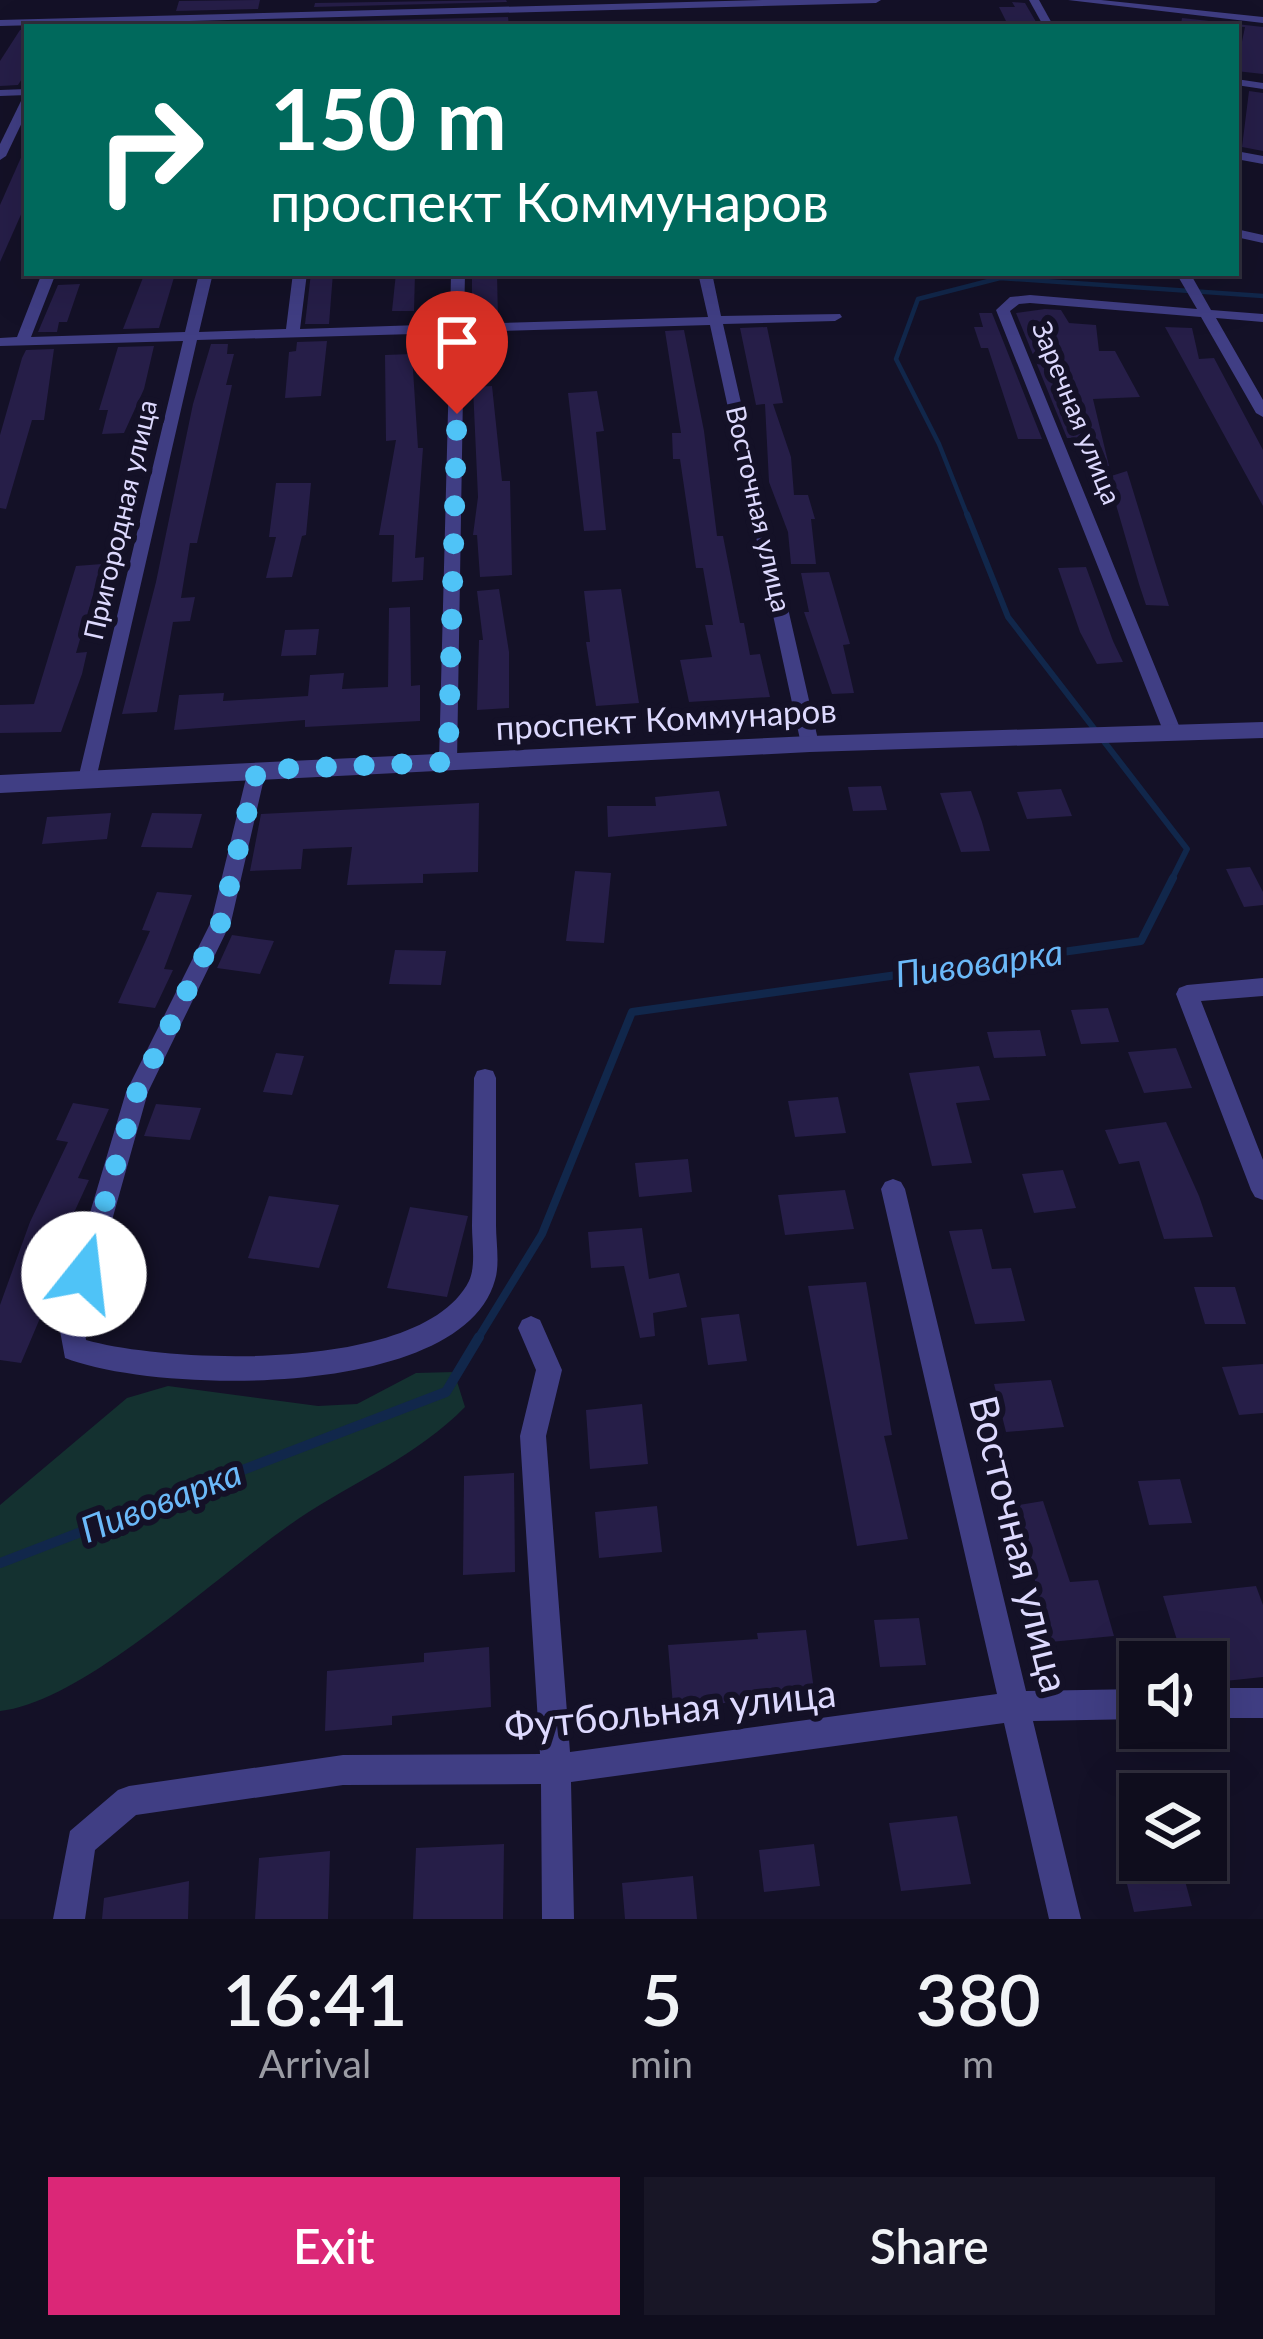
<!DOCTYPE html>
<html lang="en">
<head>
<meta charset="utf-8">
<style>
  :root { --surface:#0f0d1d; --page:#181626; --text:#f1f3f6; --muted:#9b9ca4; --line:#2f2d3b; --accent:#db2777 }
  body { margin:0; font-family:Lato,sans-serif; background:var(--page); color:var(--text); height:100vh; display:flex; flex-direction:column; font-size:45px; white-space:nowrap }
  * { box-sizing:border-box; margin:0 }
  p { font-size:39px; color:var(--muted) }
  .icon { flex:none; width:66px; height:66px; fill:none; stroke:currentColor; stroke-width:2; stroke-linecap:round; stroke-linejoin:round }
  .map { position:relative; height:1919px; overflow:hidden }
  .side { display:flex; flex-direction:column; background:var(--surface); flex:1 }
  .side>* { flex:none }
  .banner { position:absolute; left:24px; top:24px; width:1215px; height:252px; border-radius:0px; box-shadow:0 12px 48px #0002,0 0 0 3px var(--line); background:#00695c; color:#fff; overflow:hidden }
  .fabs { position:absolute; left:1119px; top:1641px; display:grid; gap:24px }
  .fabs a { display:grid; place-items:center; width:108px; height:108px; border-radius:0px; background:var(--surface); box-shadow:0 12px 48px #0002,0 0 0 3px var(--line); font-size:60px }
  .pin { position:absolute; display:grid; place-items:center; width:102px; height:102px; color:#fff; margin:-123px -51px; border-radius:50% 50% 50% 0; rotate:-45deg; box-shadow:0 0 12px #0007 }
  .pin .icon { rotate:45deg }
  .me { position:absolute; width:132px; margin:-66px; rotate:16deg; stroke-linejoin:round; filter:drop-shadow(0 0 9px #0008) }
  .turn { display:flex; align-items:center; gap:42px; height:252px; padding:0 48px; font-size:54px }
  .turn .icon { width:156px; height:156px; stroke-width:2.5 }
  .turn b { display:block; font-size:84px; line-height:102px }
  .eta { display:flex; justify-content:space-evenly; align-items:center; height:204px; text-align:center }
  .eta b { font-size:72px; font-weight:600; line-height:84px }
  .primary-button { display:flex; gap:24px; margin-top:auto; padding:24px 48px }
  .primary-button a { flex:1; height:138px; border-radius:0px; background:var(--accent); color:#fff; font-size:48px; font-weight:600; line-height:138px; text-align:center }
  .primary-button a+a { background:var(--page); color:var(--text) }
  .map>svg:first-child { display:block }
  .green { fill:#143130 }
  .lines { fill:none; stroke-linecap:round; stroke-linejoin:round }
  .stream-far3 { stroke:#11274b; stroke-width:4.5 }
  .stream-far2 { stroke:#11274b; stroke-width:6 }
  .stream-far1 { stroke:#11274b; stroke-width:8 }
  .stream { stroke:#11274b; stroke-width:10 }
  .building { fill:#261e48 }
  .minor { fill:#403e84; fill-rule:evenodd }
  .tertiary { fill:#403e84; fill-rule:evenodd }
  .route { stroke:#4fc3f7; stroke-width:21; stroke-dasharray:0 37.8 }
  .labels { text-anchor:middle; stroke-width:12; stroke-linejoin:round; paint-order:stroke }
  .far-street-label { font-size:27px; fill:#ddd9fe; stroke:#141127 }
  .street-label { font-size:33px; fill:#ddd9fe; stroke:#141127 }
  .water-label { font-size:36px; font-style:italic; fill:#6bb9f9; stroke:#141127 }
  .near-street-label { font-size:39px; fill:#ddd9fe; stroke:#141127 }
</style>
</head>
<body>
<div class="map">
<svg width="1263" height="1919" viewBox="0 0 1263 1919">
  <rect width="100%" height="100%" fill="#141127"/>
  <path class="green" d="M454,1372L465,1407C417,1456 355,1481 298,1519C224,1569 84,1703 0,1711V1505L127,1398L168,1386L318,1406L357,1404L416,1373Z"/>
  <g class="lines">
    <polyline class="stream-far3" points="968,517 939,444 896,359 918,299 1000,278 1263,296"/>
    <polyline class="stream-far2" points="967,514 1008,617 1187,849 1171,881"/>
    <polyline class="stream-far1" points="477,1340 542,1234 632,1012 1141,941 1173,878"/>
    <polyline class="stream" points="0,1563 446,1392 479,1337"/>
  </g>
  <g class="building">
    <polygon points="260,0 258,9 176,11 179,1"/>
    <polygon points="506,0 507,2 314,7 315,3"/>
    <polygon points="1012,2 1025,3 1039,27 1009,27 999,7 1015,7"/>
    <polygon points="508,17 509,26 312,27 312,22"/>
    <polygon points="1182,18 1263,27 1263,74 1236,71 1245,27 1181,24"/>
    <polygon points="20,30 27,30 27,71 18,85 0,86 0,61"/>
    <polygon points="1249,91 1263,93 1263,151 1242,147"/>
    <polygon points="27,144 27,201 0,262 0,205"/>
    <polygon points="311,273 333,273 329,324 305,324"/>
    <polygon points="396,273 415,273 414,311 392,311"/>
    <polygon points="472,273 497,273 498,319 478,319 478,308 472,308"/>
    <polygon points="175,274 159,328 123,329 144,275"/>
    <polygon points="80,284 67,322 59,322 57,332 38,332 58,285"/>
    <polygon points="1045,309 1061,310 1069,323 1096,325 1099,351 1115,351 1140,397 1093,399 1109,466 1086,464 1081,438 1067,438 1016,313"/>
    <polygon points="979,313 992,313 1042,439 1018,439 988,348 981,348 974,327 983,327"/>
    <polygon points="767,327 783,403 773,404 791,457 794,495 808,495 815,519 811,519 816,564 791,564 788,532 769,482 765,404 756,405 740,328"/>
    <polygon points="1165,327 1192,328 1199,359 1214,358 1263,450 1263,506"/>
    <polygon points="684,330 704,431 717,536 723,536 740,623 744,623 750,655 760,654 770,697 689,702 680,660 712,657 705,625 713,625 703,568 696,568 680,459 673,459 672,433 681,433 665,331"/>
    <polygon points="327,341 321,396 285,398 289,352 296,351 297,342"/>
    <polygon points="211,344 228,344 227,354 234,354 226,385 232,385 197,543 190,543 181,598 195,597 190,621 173,622 157,712 122,714 156,582 193,404"/>
    <polygon points="154,346 144,389 124,433 102,434 108,410 99,410 118,347"/>
    <polygon points="54,349 44,420 32,420 6,509 0,508 0,435 22,358 26,350"/>
    <polygon points="412,354 418,448 423,448 415,558 424,557 423,580 392,582 394,535 379,535 396,440 386,441 385,355"/>
    <polygon points="492,386 502,481 510,481 512,575 480,577 477,535 473,535 478,497 473,387"/>
    <polygon points="597,391 604,431 596,432 606,530 584,531 568,393"/>
    <polygon points="1127,471 1155,562 1169,606 1146,605 1139,584 1108,477"/>
    <polygon points="276,483 311,483 306,535 302,536 292,577 266,578 276,537 269,537"/>
    <polygon points="102,564 76,653 87,652 82,674 61,732 0,733 0,705 34,704 76,566"/>
    <polygon points="1086,567 1113,641 1123,662 1097,664 1080,632 1058,568"/>
    <polygon points="829,572 850,644 843,645 854,693 832,694 804,612 809,612 801,573"/>
    <polygon points="499,589 509,652 509,708 477,710 479,640 483,640 477,591"/>
    <polygon points="621,589 639,703 596,706 586,642 590,642 584,591"/>
    <polygon points="410,607 411,686 420,685 420,721 305,727 305,720 174,730 179,695 224,693 223,701 308,696 310,675 344,673 342,689 388,687 389,608"/>
    <polygon points="319,629 316,655 281,656 285,630"/>
    <polygon points="881,786 887,810 853,811 848,787"/>
    <polygon points="1061,789 1072,816 1027,819 1017,792"/>
    <polygon points="719,791 727,826 608,837 607,806 656,806 655,797"/>
    <polygon points="971,791 982,822 990,851 961,852 940,793"/>
    <polygon points="479,803 478,872 423,874 423,883 347,885 352,847 303,849 301,869 250,871 261,814"/>
    <polygon points="111,813 107,839 42,844 47,817"/>
    <polygon points="152,813 202,814 192,848 141,847"/>
    <polygon points="1250,867 1263,892 1263,905 1244,907 1226,869"/>
    <polygon points="575,871 611,873 604,943 566,941"/>
    <polygon points="157,892 192,895 164,969 173,970 155,1008 118,1003 150,931 142,930"/>
    <polygon points="232,935 274,941 260,974 217,968"/>
    <polygon points="395,950 446,951 441,985 389,984"/>
    <polygon points="1108,1008 1119,1042 1081,1044 1071,1010"/>
    <polygon points="1040,1030 1046,1056 994,1058 987,1032"/>
    <polygon points="1176,1048 1192,1088 1144,1093 1128,1052"/>
    <polygon points="276,1053 304,1056 292,1095 263,1092"/>
    <polygon points="979,1066 990,1100 956,1103 972,1163 932,1166 909,1073"/>
    <polygon points="838,1097 846,1133 795,1137 788,1101"/>
    <polygon points="73,1103 109,1109 78,1178 89,1180 55,1254 73,1256 59,1298 49,1297 21,1363 0,1360 0,1305 30,1222 68,1142 56,1140"/>
    <polygon points="156,1104 201,1108 190,1140 144,1136"/>
    <polygon points="1166,1122 1199,1196 1213,1237 1164,1239 1139,1161 1119,1164 1105,1130"/>
    <polygon points="688,1159 692,1192 639,1197 635,1163"/>
    <polygon points="1063,1170 1076,1208 1034,1213 1022,1174"/>
    <polygon points="845,1190 854,1229 785,1235 778,1195"/>
    <polygon points="269,1196 339,1205 319,1268 248,1258"/>
    <polygon points="410,1207 468,1216 447,1297 387,1288"/>
    <polygon points="642,1228 649,1279 679,1273 687,1307 653,1313 655,1336 640,1338 624,1266 591,1268 588,1232"/>
    <polygon points="982,1229 992,1269 1011,1268 1025,1321 975,1324 949,1231"/>
    <polygon points="866,1282 892,1435 884,1436 908,1539 857,1546 808,1286"/>
    <polygon points="1194,1287 1235,1287 1246,1324 1205,1324"/>
    <polygon points="739,1314 747,1361 708,1365 701,1318"/>
    <polygon points="1263,1364 1263,1413 1239,1415 1222,1367"/>
    <polygon points="1051,1380 1064,1427 1006,1432 994,1384"/>
    <polygon points="642,1404 648,1464 590,1469 586,1410"/>
    <polygon points="514,1473 515,1572 463,1575 464,1476"/>
    <polygon points="1180,1479 1192,1523 1149,1525 1138,1481"/>
    <polygon points="1043,1501 1070,1582 1098,1580 1114,1636 1050,1642 1028,1552 1014,1554 1000,1508"/>
    <polygon points="657,1506 662,1552 599,1558 595,1512"/>
    <polygon points="1256,1586 1263,1605 1263,1677 1206,1683 1206,1662 1184,1662 1163,1596"/>
    <polygon points="919,1618 926,1665 880,1667 874,1620"/>
    <polygon points="806,1630 815,1698 673,1706 668,1645 758,1639 757,1633"/>
    <polygon points="489,1647 491,1707 392,1716 392,1725 325,1731 327,1671 424,1662 424,1653"/>
    <polygon points="957,1816 971,1884 901,1891 889,1823"/>
    <polygon points="504,1844 503,1919 413,1919 416,1848"/>
    <polygon points="814,1844 820,1886 764,1892 759,1850"/>
    <polygon points="330,1851 328,1919 255,1919 259,1858"/>
    <polygon points="1121,1860 1179,1860 1192,1906 1134,1912"/>
    <polygon points="693,1876 697,1919 625,1919 622,1883"/>
    <polygon points="189,1881 188,1919 102,1919 104,1898"/>
  </g>
  <g class="lines">
    <g class="minor">
      <polygon points="762,0 881,0 876,3 0,26 0,20"/>
      <polygon points="1029,0 1039,0 1054,27 1044,27"/>
      <polygon points="1068,0 1101,0 1263,17 1263,23"/>
      <polygon points="1236,79 1263,83 1263,89 1236,85"/>
      <polygon points="27,89 27,95 0,96 0,90"/>
      <polygon points="27,98 27,112 6,156 0,160 0,144 21,101"/>
      <polygon points="1236,151 1263,156 1263,164 1236,159"/>
      <polygon points="1236,229 1263,235 1263,243 1236,237"/>
      <polygon points="42,273 56,273 31,337 185,332 199,273 213,273 199,332 286,329 293,273 307,273 300,329 450,324 451,273 465,273 464,324 708,317 698,273 712,273 721,316 840,314 842,317 835,321 723,324 819,744 817,749 803,749 801,744 710,325 464,332 457,762 448,769 439,762 450,333 197,340 96,779 94,784 80,784 78,779 183,341 0,346 0,338 17,337"/>
      <polygon points="1176,273 1190,273 1211,310 1263,314 1263,322 1216,318 1263,400 1263,417 1256,413 1201,317 1030,303 1019,304 1010,311 1182,733 1173,739 1164,733 996,310 1010,297 1030,295 1197,309"/>
      <path d="M257,763L266,770L231,922L148,1092L84,1320L86,1340C171,1364 423,1373 469,1281C476,1266 472,1243 472,1226C473,1177 473,1127 474,1078L477,1071L485,1069L493,1071L496,1078C496,1127 496,1176 496,1225C496,1242 500,1264 495,1280C462,1400 157,1394 65,1358L58,1320L126,1092L211,922L248,770Z"/>
      <polygon points="1263,978 1263,996 1201,1001 1263,1160 1263,1200 1255,1197 1251,1190 1176,994 1179,988 1187,985"/>
      <polygon points="893,1179 901,1182 905,1189 1026,1691 1140,1689 1140,1719 1033,1721 1081,1919 1049,1919 1004,1723 571,1782 574,1919 542,1919 541,1784 343,1785 136,1815 95,1850 85,1919 53,1919 70,1831 118,1790 129,1786 343,1755 540,1754 520,1436 536,1370 518,1328 522,1320 531,1316 540,1320 562,1370 546,1436 570,1752 997,1694 881,1189 885,1182"/>
      <rect x="1206" y="1688" width="57" height="30"/>
    </g>
    <polygon class="tertiary" points="1263,722 1263,738 810,752 0,793 0,775 810,736"/>
  </g>
  <g class="lines">
    <polyline class="route" points="84,1274 137,1092 221,922 257,770 448,762 457,414"/>
  </g>
  <g class="labels">
    <g class="far-street-label">
      <text transform="translate(1076 413) rotate(68)" y="9">Заречная улица</text>
      <text transform="translate(758 509) rotate(77)" y="9">Восточная улица</text>
      <text transform="translate(121 520) rotate(-77)" y="9">Пригородная улица</text>
    </g>
    <g class="street-label">
      <text transform="translate(666 719) rotate(-3)" y="12">проспект Коммунаров</text>
    </g>
    <g class="water-label">
      <text transform="translate(979 963) rotate(-8)" y="13">Пивоварка</text>
      <text transform="translate(161 1501) rotate(-21)" y="13">Пивоварка</text>
    </g>
    <g class="near-street-label">
      <text transform="translate(1019 1544) rotate(76)" y="14">Восточная улица</text>
      <text transform="translate(670 1710) rotate(-6)" y="14">Футбольная улица</text>
    </g>
  </g>
</svg>
<div class="fabs">
<a><svg class="icon" aria-label="sound" viewBox="0 0 24 24"><path d="M4 9h4l5-4v14l-5-4H4zM17 9q2 3 0 6"/></svg></a>
<a><svg class="icon" aria-label="layers" viewBox="0 0 24 24"><path d="M12 4l9 5-9 5-9-5zM3 14l9 5 9-5"/></svg></a>
</div>
<div class="pin" style="left:457px;top:414px;background:#d93025"><svg class="icon" aria-label="arrive" viewBox="0 0 24 24"><path d="M6 21V4h12l-3 4 3 4H6"/></svg></div>
<svg class="me" style="left:84px;top:1274px" viewBox="-20 -20 40 40"><circle r="19" fill="#fff"/><path d="M0-13L10 11 0 6-10 11z" fill="#4fc3f7"/></svg>
<div class="banner">
<div class="turn"><svg class="icon" aria-label="right" viewBox="0 0 24 24"><path d="M7 20v-9h11M14 6l5 5-5 5"/></svg><div><b>150 m</b>проспект Коммунаров</div></div>
</div>
</div>
<section class="side">
<div class="eta">
<div><b>16:41</b><p>Arrival</p></div>
<div><b>5</b><p>min</p></div>
<div><b>380</b><p>m</p></div>
</div>
<div class="primary-button"><a>Exit</a><a>Share</a></div>
</section>
</body>
</html>
